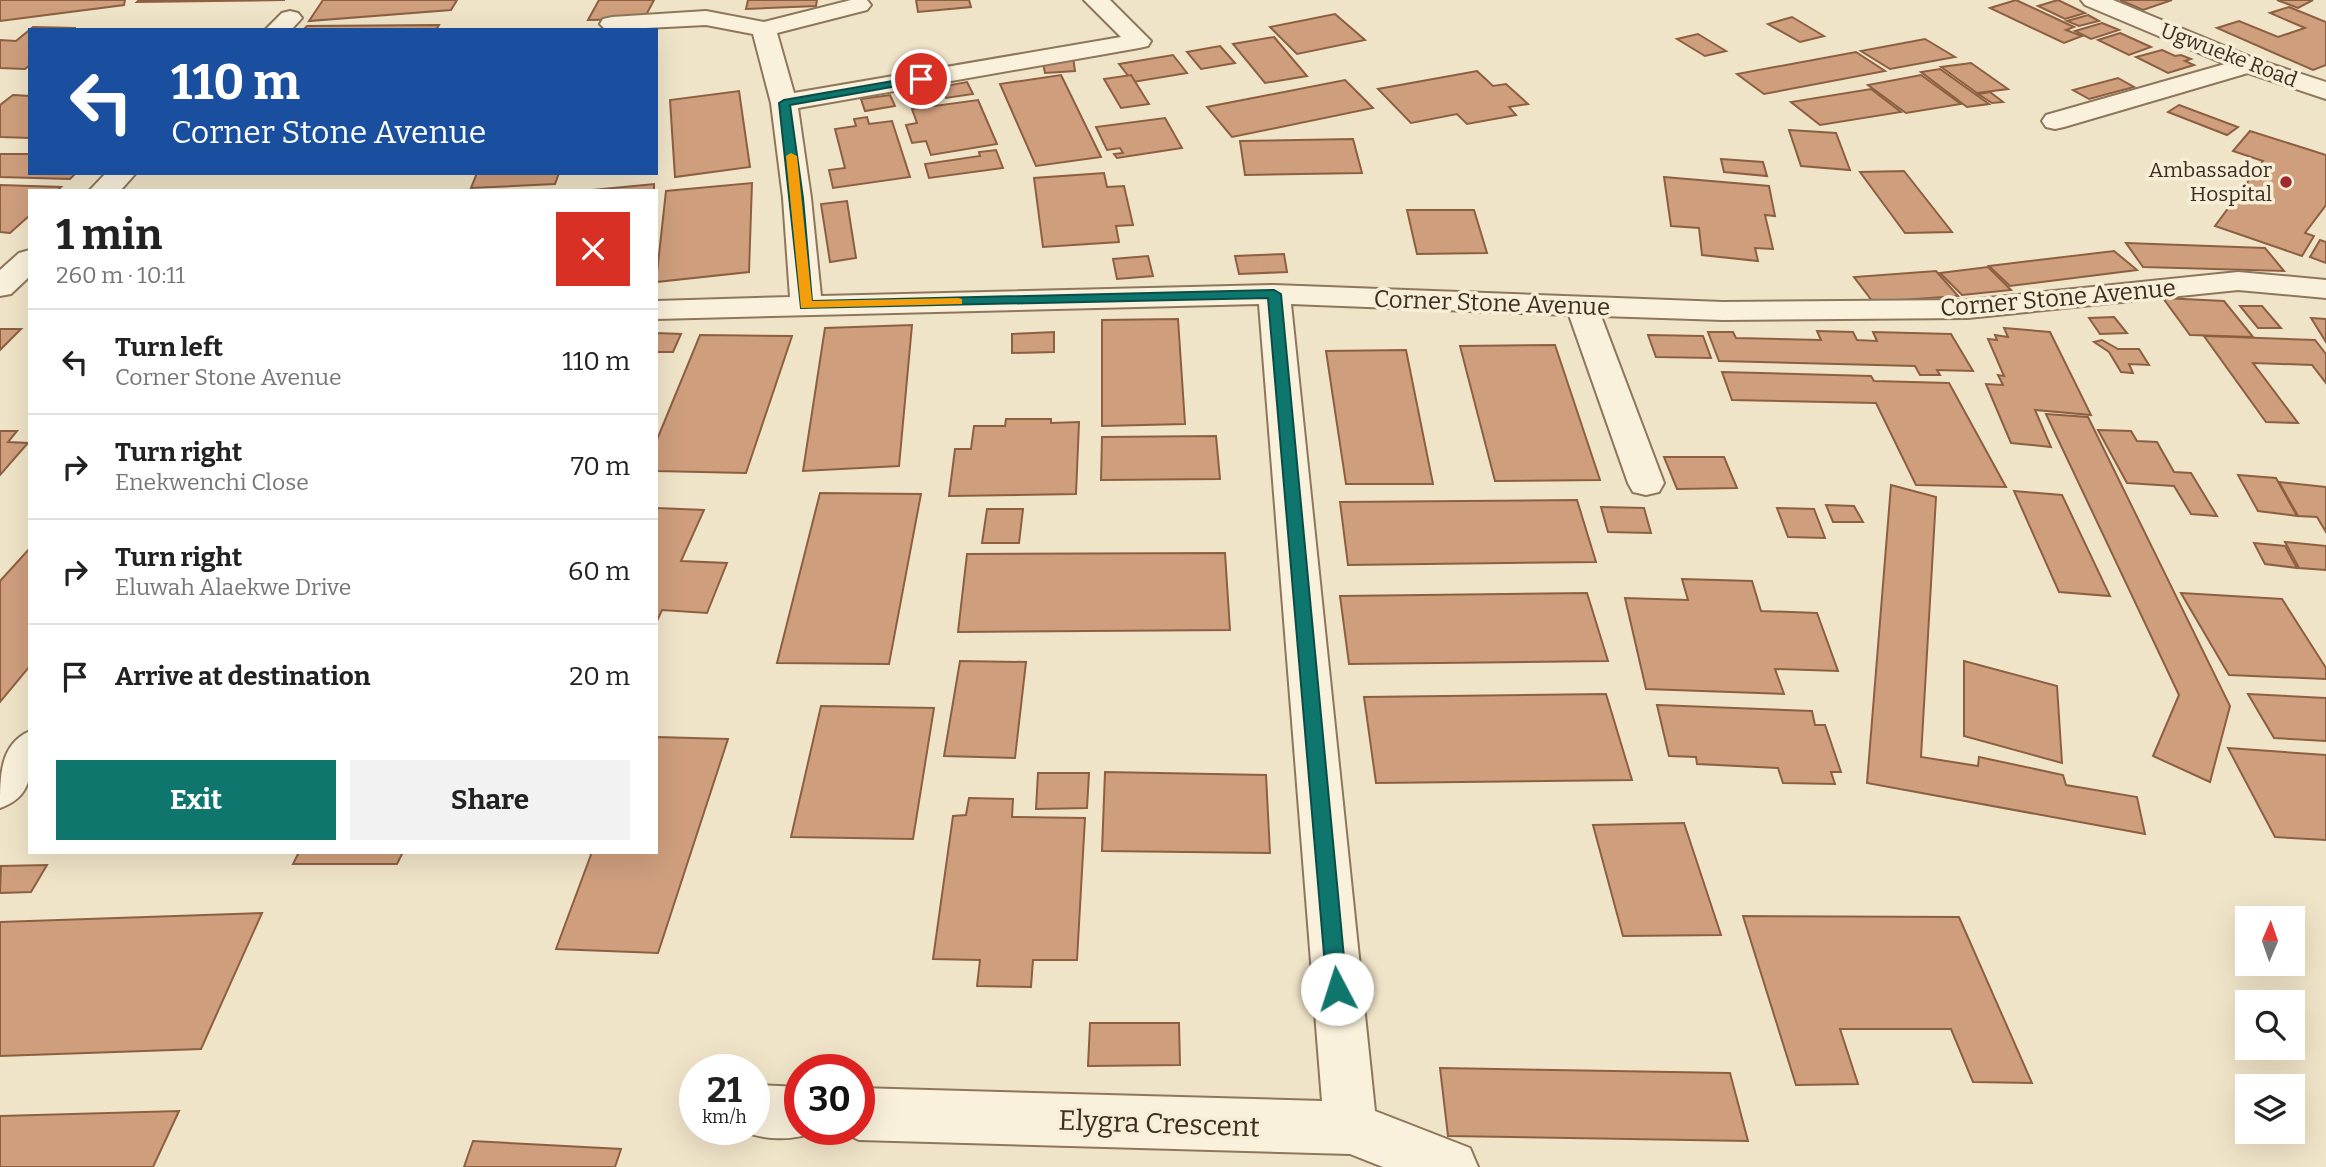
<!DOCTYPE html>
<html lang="en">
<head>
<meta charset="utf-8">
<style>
  :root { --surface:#fff; --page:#f2f2f2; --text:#222; --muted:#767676; --line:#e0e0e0; --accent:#0f766e }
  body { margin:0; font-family:Bitter,serif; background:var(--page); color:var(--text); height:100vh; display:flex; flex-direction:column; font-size:26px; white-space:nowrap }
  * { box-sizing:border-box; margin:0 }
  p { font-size:23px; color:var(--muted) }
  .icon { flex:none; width:38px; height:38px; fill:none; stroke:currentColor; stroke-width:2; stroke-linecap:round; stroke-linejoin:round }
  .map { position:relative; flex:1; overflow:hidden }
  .sheet { position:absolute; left:28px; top:189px; width:630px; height:665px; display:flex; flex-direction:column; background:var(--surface); border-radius:0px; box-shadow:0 7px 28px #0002 }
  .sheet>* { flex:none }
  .guide { position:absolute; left:28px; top:28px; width:630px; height:147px; border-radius:0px; box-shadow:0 7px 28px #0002; background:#1a4fa0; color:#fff; overflow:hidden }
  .needle { width:46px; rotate:2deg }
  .buttons { position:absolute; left:2235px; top:906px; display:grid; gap:14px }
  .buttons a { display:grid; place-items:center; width:70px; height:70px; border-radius:0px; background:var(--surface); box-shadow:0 7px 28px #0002; font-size:35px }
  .speed { position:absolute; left:679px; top:1054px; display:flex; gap:14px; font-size:35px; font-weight:700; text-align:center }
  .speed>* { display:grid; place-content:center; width:91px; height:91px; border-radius:50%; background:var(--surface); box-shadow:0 7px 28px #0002; line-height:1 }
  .speed small { font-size:18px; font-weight:400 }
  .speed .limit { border:10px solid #d22; background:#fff; color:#111 }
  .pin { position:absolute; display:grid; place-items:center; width:60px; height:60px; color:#fff; margin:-30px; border:4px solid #fff; border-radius:50%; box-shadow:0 2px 7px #0007 }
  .me { position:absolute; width:77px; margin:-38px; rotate:355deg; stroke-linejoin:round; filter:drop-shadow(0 0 5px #0008) }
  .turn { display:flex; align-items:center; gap:24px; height:147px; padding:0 28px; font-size:32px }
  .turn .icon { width:91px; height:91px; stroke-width:2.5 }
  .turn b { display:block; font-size:49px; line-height:60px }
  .round { display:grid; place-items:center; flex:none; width:74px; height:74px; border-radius:0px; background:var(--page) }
  .head { display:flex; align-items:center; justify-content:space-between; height:119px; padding:0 28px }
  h1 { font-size:42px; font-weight:700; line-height:52px }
  .button { display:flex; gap:14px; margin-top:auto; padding:14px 28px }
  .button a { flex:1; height:80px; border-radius:0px; background:var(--accent); color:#fff; font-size:28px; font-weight:700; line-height:80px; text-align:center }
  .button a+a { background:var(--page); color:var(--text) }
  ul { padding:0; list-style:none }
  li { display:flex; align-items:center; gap:21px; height:105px; padding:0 28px; border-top:2px solid var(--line) }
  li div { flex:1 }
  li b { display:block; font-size:26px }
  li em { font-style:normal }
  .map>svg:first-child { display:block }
  .building { fill:#cf9f7d; stroke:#8d5f41; stroke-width:2 }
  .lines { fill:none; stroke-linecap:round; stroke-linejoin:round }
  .minor-casing { stroke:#8d765c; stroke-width:4 }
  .minor { fill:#faf1dc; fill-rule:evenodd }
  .route { fill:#0f766e; stroke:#0a4d48; stroke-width:2 }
  .slow { fill:#f59e0b }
  .poi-dot { fill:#9e2a2b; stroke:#f7eed8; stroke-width:2.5 }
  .labels { text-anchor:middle; stroke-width:7; stroke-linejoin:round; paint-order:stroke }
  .far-street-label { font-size:21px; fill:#3d2e20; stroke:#f7eed8 }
  .far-poi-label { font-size:21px; fill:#3d2e20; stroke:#f7eed8; text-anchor:end }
  .street-label { font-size:24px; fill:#3d2e20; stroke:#f7eed8 }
  .near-street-label { font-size:28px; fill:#3d2e20; stroke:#f7eed8 }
</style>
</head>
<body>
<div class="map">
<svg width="2326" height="1167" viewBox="0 0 2326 1167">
  <rect width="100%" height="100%" fill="#f0e4c8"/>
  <g class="building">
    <polygon points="0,0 125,0 124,5 0,21"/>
    <polygon points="139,0 285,0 137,2"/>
    <polygon points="323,0 457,0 451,10 309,21"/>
    <polygon points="599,0 654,0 644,19 588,20"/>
    <polygon points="748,0 817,0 816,6 746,9"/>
    <polygon points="916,0 969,0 971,7 918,12"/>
    <polygon points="2016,0 2074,27 2066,30 2082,36 2064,43 1990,8"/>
    <polygon points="2058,0 2085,13 2065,19 2038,6"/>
    <polygon points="2120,0 2172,0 2143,10"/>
    <polygon points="2277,0 2313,0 2298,8"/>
    <polygon points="2289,7 2326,22 2326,65 2313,70 2217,28 2239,21 2278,37 2305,28 2270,13"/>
    <polygon points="1335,14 1365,40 1297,54 1270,27"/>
    <polygon points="2088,15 2099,21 2079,26 2067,21"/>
    <polygon points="1792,17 1824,36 1800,42 1768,24"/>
    <polygon points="2102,23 2119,30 2091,39 2075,31"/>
    <polygon points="439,25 436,30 303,30 307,26"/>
    <polygon points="33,27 76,28 30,30 30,65 25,69 0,68 0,40 16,41"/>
    <polygon points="2120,33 2151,47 2129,55 2098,40"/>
    <polygon points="1698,34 1726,51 1705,56 1677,39"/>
    <polygon points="1274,37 1307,76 1265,83 1233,44"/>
    <polygon points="1925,39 1955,57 1890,69 1861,51"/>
    <polygon points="1220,46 1235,63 1201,69 1187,52"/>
    <polygon points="2162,50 2175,56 2181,55 2191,59 2185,61 2194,65 2168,73 2136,57"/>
    <polygon points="1856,52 1885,71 1764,94 1737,74"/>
    <polygon points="1173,55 1187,73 1133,82 1119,64"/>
    <polygon points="1073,57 1075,71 1045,73 1042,59"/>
    <polygon points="1971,63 2008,89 1977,93 1941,67"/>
    <polygon points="1940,69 1989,104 1967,107 1921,72"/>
    <polygon points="1477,71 1493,86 1506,84 1528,104 1509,107 1516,115 1467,124 1457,114 1411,123 1378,89"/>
    <polygon points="1061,75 1101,157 1036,166 1000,84"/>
    <polygon points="1131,75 1149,104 1121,108 1104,79"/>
    <polygon points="1921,75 1961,104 1906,113 1868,85"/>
    <polygon points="2118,78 2134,87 2089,99 2073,90"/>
    <polygon points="1345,80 1373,108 1232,137 1207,107"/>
    <polygon points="967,82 973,94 946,98 940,87"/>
    <polygon points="1871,89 1901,112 1820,125 1791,102"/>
    <polygon points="739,91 750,167 675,177 670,100"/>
    <polygon points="1990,92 2003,102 1992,103 1978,94"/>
    <polygon points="13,95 30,96 30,138 0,137 0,105"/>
    <polygon points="890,95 895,106 865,111 861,99"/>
    <polygon points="978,100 997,144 931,155 926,141 912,143 906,125 917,123 912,109"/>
    <polygon points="2179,105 2238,127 2227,135 2168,112"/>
    <polygon points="867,117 869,124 892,121 910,177 833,188 829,170 845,168 835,129 856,126 854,119"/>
    <polygon points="1165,118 1182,148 1117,158 1114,154 1123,153 1120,148 1107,150 1096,127"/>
    <polygon points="1789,130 1836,133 1850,170 1801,166"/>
    <polygon points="2250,131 2326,155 2326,205 2305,233 2314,236 2302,256 2215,226 2263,161 2233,151"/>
    <polygon points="1353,139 1362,173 1245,175 1240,141"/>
    <polygon points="996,150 1003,168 929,178 925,164 980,156 979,152"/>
    <polygon points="0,154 30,154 30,173 76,173 70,179 0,177"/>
    <polygon points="1721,159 1763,162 1767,176 1724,172"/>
    <polygon points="1904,171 1952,232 1905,233 1860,172"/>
    <polygon points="477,173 559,173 555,184 471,188"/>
    <polygon points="1104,173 1107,187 1124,186 1133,225 1116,226 1119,242 1043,247 1034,178"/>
    <polygon points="1664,177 1769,186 1775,216 1765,215 1773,249 1755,248 1758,261 1702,255 1699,228 1671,226"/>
    <polygon points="752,183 749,272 656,282 666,191"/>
    <polygon points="654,184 654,191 582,191"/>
    <polygon points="0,185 61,187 57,191 30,191 30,215 10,233 0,232"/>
    <polygon points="847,201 856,258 830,262 821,204"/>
    <polygon points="1407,210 1474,210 1487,253 1417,254"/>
    <polygon points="2320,240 2326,242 2326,263 2310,257"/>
    <polygon points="2126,243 2265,248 2284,271 2143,267"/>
    <polygon points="2114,251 2137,270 2010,286 1989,266"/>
    <polygon points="1284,254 1287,272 1239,274 1235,256"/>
    <polygon points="1148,256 1153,276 1117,279 1113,259"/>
    <polygon points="1988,267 2011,290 1962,295 1940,273"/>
    <polygon points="1936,271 1958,296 1873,302 1854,277"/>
    <polygon points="2163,298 2224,301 2253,337 2190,335"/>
    <polygon points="2240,306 2262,306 2281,328 2258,328"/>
    <polygon points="2114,317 2127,333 2100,334 2089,318"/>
    <polygon points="2311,318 2326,319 2326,342"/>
    <polygon points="1178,319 1185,424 1102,426 1102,320"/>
    <polygon points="912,325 899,466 803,471 825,328"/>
    <polygon points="2004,328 2050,332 2091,415 2035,410 2051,447 2011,443 1986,384 2003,385 1998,375 2004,376 1988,339 1997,340 1995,335 2008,337"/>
    <polygon points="0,329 21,329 0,350"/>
    <polygon points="1817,331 1853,332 1857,340 1877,341 1873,332 1951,334 1973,371 1937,370 1940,375 1920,375 1915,366 1719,361 1708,332 1733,332 1736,338 1821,340"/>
    <polygon points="1054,332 1054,352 1012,353 1012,334"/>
    <polygon points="656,333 681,334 673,352 656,352"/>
    <polygon points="700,335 792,336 746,473 656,471 656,442"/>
    <polygon points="1648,335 1703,336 1711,358 1656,357"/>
    <polygon points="2204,336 2315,340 2326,354 2326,383 2312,365 2253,363 2298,423 2266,422"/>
    <polygon points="2102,340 2118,349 2139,349 2149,365 2129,364 2133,373 2121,372 2109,352 2094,342"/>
    <polygon points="1555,345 1600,480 1495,481 1460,346"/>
    <polygon points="1406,350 1433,484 1346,484 1326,351"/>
    <polygon points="1722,372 1871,376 1874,381 1949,383 2006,487 1916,485 1876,403 1732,400"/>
    <polygon points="2046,414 2088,417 2230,706 2210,782 2153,756 2179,695"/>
    <polygon points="1006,419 1051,419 1051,423 1079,422 1076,494 949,496 955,449 971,449 974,426 1005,426"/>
    <polygon points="2098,430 2131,431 2137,441 2157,442 2174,472 2191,473 2217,516 2191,514 2174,486 2127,483"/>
    <polygon points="0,431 17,431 8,442 28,443 0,475"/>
    <polygon points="1216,436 1220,479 1101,480 1102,437"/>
    <polygon points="1664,457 1724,457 1737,488 1677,489"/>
    <polygon points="2238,475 2276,478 2297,516 2258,511"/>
    <polygon points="2279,482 2326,487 2326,532 2317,517 2298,516"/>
    <polygon points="1891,485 1936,497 1921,757 1978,766 1979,757 2063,775 2066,785 2137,797 2145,834 1867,783"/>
    <polygon points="2014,491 2062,495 2110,596 2059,592"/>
    <polygon points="820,493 921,494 889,664 777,663"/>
    <polygon points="1577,500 1596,562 1348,565 1340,502"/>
    <polygon points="1826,505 1854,506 1863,522 1833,522"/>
    <polygon points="1601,507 1644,508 1651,533 1608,532"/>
    <polygon points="656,508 704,510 681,561 727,563 707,613 662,610 656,623"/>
    <polygon points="1777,508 1814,509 1825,538 1788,537"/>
    <polygon points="987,509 1023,509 1019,543 982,543"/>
    <polygon points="2285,542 2326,546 2326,570 2299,568"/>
    <polygon points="2254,543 2285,546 2297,568 2265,564"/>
    <polygon points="30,548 30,666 0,702 0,581"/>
    <polygon points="1225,553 1230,630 958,632 967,554"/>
    <polygon points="1682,579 1752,581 1761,611 1817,613 1838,671 1775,669 1784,694 1646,689 1625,598 1688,600"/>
    <polygon points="1587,593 1608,661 1349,664 1340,596"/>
    <polygon points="2181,593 2282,599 2326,668 2326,679 2229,675"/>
    <polygon points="960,661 1026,662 1015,758 944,756"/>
    <polygon points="1964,661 2057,686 2062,763 1964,736"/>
    <polygon points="1606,694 1632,780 1376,783 1364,697"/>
    <polygon points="2248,694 2326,698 2326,741 2274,738"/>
    <polygon points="1657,705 1812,711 1815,725 1825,725 1841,772 1831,772 1835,784 1783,783 1778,768 1697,764 1696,757 1669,756"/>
    <polygon points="821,706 934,708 913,839 791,837"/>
    <polygon points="656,737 728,739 658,953 556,949 592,852 656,852"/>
    <polygon points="2228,748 2326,755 2326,840 2275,837"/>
    <polygon points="1105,772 1266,775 1270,853 1102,851"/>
    <polygon points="1038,773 1089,773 1087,808 1036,809"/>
    <polygon points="969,798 1013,799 1012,817 1085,818 1077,960 1033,960 1031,987 977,986 980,960 933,959 953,816 966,815"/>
    <polygon points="1684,823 1721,935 1623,936 1593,825"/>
    <polygon points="299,852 403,852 397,864 293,864"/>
    <polygon points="47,865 31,892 0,893 1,866"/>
    <polygon points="262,913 201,1049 0,1056 0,922"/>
    <polygon points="1743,916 1959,917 2032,1083 1973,1082 1951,1029 1840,1029 1858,1084 1796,1085"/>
    <polygon points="1090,1023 1179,1023 1180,1065 1088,1066"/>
    <polygon points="1440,1068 1730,1073 1748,1141 1448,1136"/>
    <polygon points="179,1111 153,1167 0,1167 0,1116"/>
    <polygon points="473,1141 621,1149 615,1167 464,1167"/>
  </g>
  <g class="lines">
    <g class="minor-casing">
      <g id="minor">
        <polygon points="851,0 867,0 871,5 867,10 777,33 794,93 1121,37 1084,0 1110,0 1151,41 1148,46 1139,48 798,108 811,198 821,296 1274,285 1723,302 1968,300 2238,272 2326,280 2326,298 2238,290 1968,318 1723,320 1601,316 1664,483 1659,492 1646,495 1633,492 1628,483 1569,315 1291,304 1375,1111 1470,1148 1478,1167 1383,1167 1350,1154 859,1140 841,1132 839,1129 859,1129 859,1088 1322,1101 1259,304 656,319 656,301 790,297 783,198 771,103 753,34 706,25 606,30 600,24 603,19 612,17 706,11 764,22"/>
        <polygon points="2081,0 2113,0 2258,60 2326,82 2326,99 2248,73 2064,127 2055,129 2046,127 2042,121 2046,115 2225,64 2085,5"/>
        <polygon points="290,11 298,13 302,18 291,30 265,30 282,13"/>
        <polygon points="106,173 136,173 120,191 89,191"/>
        <polygon points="30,250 30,276 11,294 0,296 0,270 19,253"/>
        <path d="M30,731C30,764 38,795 0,808C0,775 0,744 30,731Z"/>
        <path d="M754,1085L800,1087V1129H820L818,1131C792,1142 762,1140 736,1129H754Z"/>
      </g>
    </g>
    <use href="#minor" class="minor"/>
  </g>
  <polygon class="route" points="921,76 926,79 925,81 790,105 803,198 812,301 1274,290 1281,294 1347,989 1344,996 1337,999 1330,996 1327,989 1268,298 801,308 779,103 784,100"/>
  <polygon class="slow" points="791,153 797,156 812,301 958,298 962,299 962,304 801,308 786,156"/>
  <circle class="poi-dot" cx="2286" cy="182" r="7"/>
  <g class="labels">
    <g class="far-street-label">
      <text transform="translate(2229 55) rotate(21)" y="7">Ugwueke Road</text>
    </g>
    <g class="far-poi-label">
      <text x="2272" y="177">Ambassador<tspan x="2272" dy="24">Hospital</tspan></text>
    </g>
    <g class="street-label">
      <text transform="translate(2058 298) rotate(-5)" y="8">Corner Stone Avenue</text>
      <text transform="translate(1492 303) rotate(2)" y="8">Corner Stone Avenue</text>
    </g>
    <g class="near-street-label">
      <text transform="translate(1159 1123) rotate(2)" y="10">Elygra Crescent</text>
    </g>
  </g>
</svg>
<div class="buttons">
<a><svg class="needle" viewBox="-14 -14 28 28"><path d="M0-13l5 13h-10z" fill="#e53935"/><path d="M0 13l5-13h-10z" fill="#767676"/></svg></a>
<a><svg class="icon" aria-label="search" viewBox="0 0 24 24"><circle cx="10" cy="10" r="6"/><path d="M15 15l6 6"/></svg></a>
<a><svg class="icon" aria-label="layers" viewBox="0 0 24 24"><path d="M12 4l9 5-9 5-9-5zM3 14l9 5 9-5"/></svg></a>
</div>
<div class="speed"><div>21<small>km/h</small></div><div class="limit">30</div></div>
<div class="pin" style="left:921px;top:79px;background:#d93025"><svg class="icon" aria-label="arrive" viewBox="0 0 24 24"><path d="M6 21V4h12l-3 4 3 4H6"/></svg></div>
<svg class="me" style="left:1337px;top:989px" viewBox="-20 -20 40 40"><circle r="19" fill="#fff"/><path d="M0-13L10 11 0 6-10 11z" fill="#0f766e"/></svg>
<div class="guide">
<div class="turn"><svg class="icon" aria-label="left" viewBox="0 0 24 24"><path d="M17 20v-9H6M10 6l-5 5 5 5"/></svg><div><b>110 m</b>Corner Stone Avenue</div></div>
</div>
<section class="sheet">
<div class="head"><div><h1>1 min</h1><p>260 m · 10:11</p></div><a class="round" style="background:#d93025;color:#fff"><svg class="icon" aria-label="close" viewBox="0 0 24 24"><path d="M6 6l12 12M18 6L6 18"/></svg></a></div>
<ul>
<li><svg class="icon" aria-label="left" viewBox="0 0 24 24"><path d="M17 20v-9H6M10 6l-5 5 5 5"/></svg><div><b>Turn left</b><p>Corner Stone Avenue</p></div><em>110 m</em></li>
<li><svg class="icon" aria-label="right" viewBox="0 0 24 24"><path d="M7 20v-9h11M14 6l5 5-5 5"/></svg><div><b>Turn right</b><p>Enekwenchi Close</p></div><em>70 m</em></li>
<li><svg class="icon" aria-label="right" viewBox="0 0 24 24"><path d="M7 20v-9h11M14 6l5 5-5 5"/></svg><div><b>Turn right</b><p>Eluwah Alaekwe Drive</p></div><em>60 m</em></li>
<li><svg class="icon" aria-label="arrive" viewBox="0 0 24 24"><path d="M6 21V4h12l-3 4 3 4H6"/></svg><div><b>Arrive at destination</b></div><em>20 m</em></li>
</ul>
<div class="button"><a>Exit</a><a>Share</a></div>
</section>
</div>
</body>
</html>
